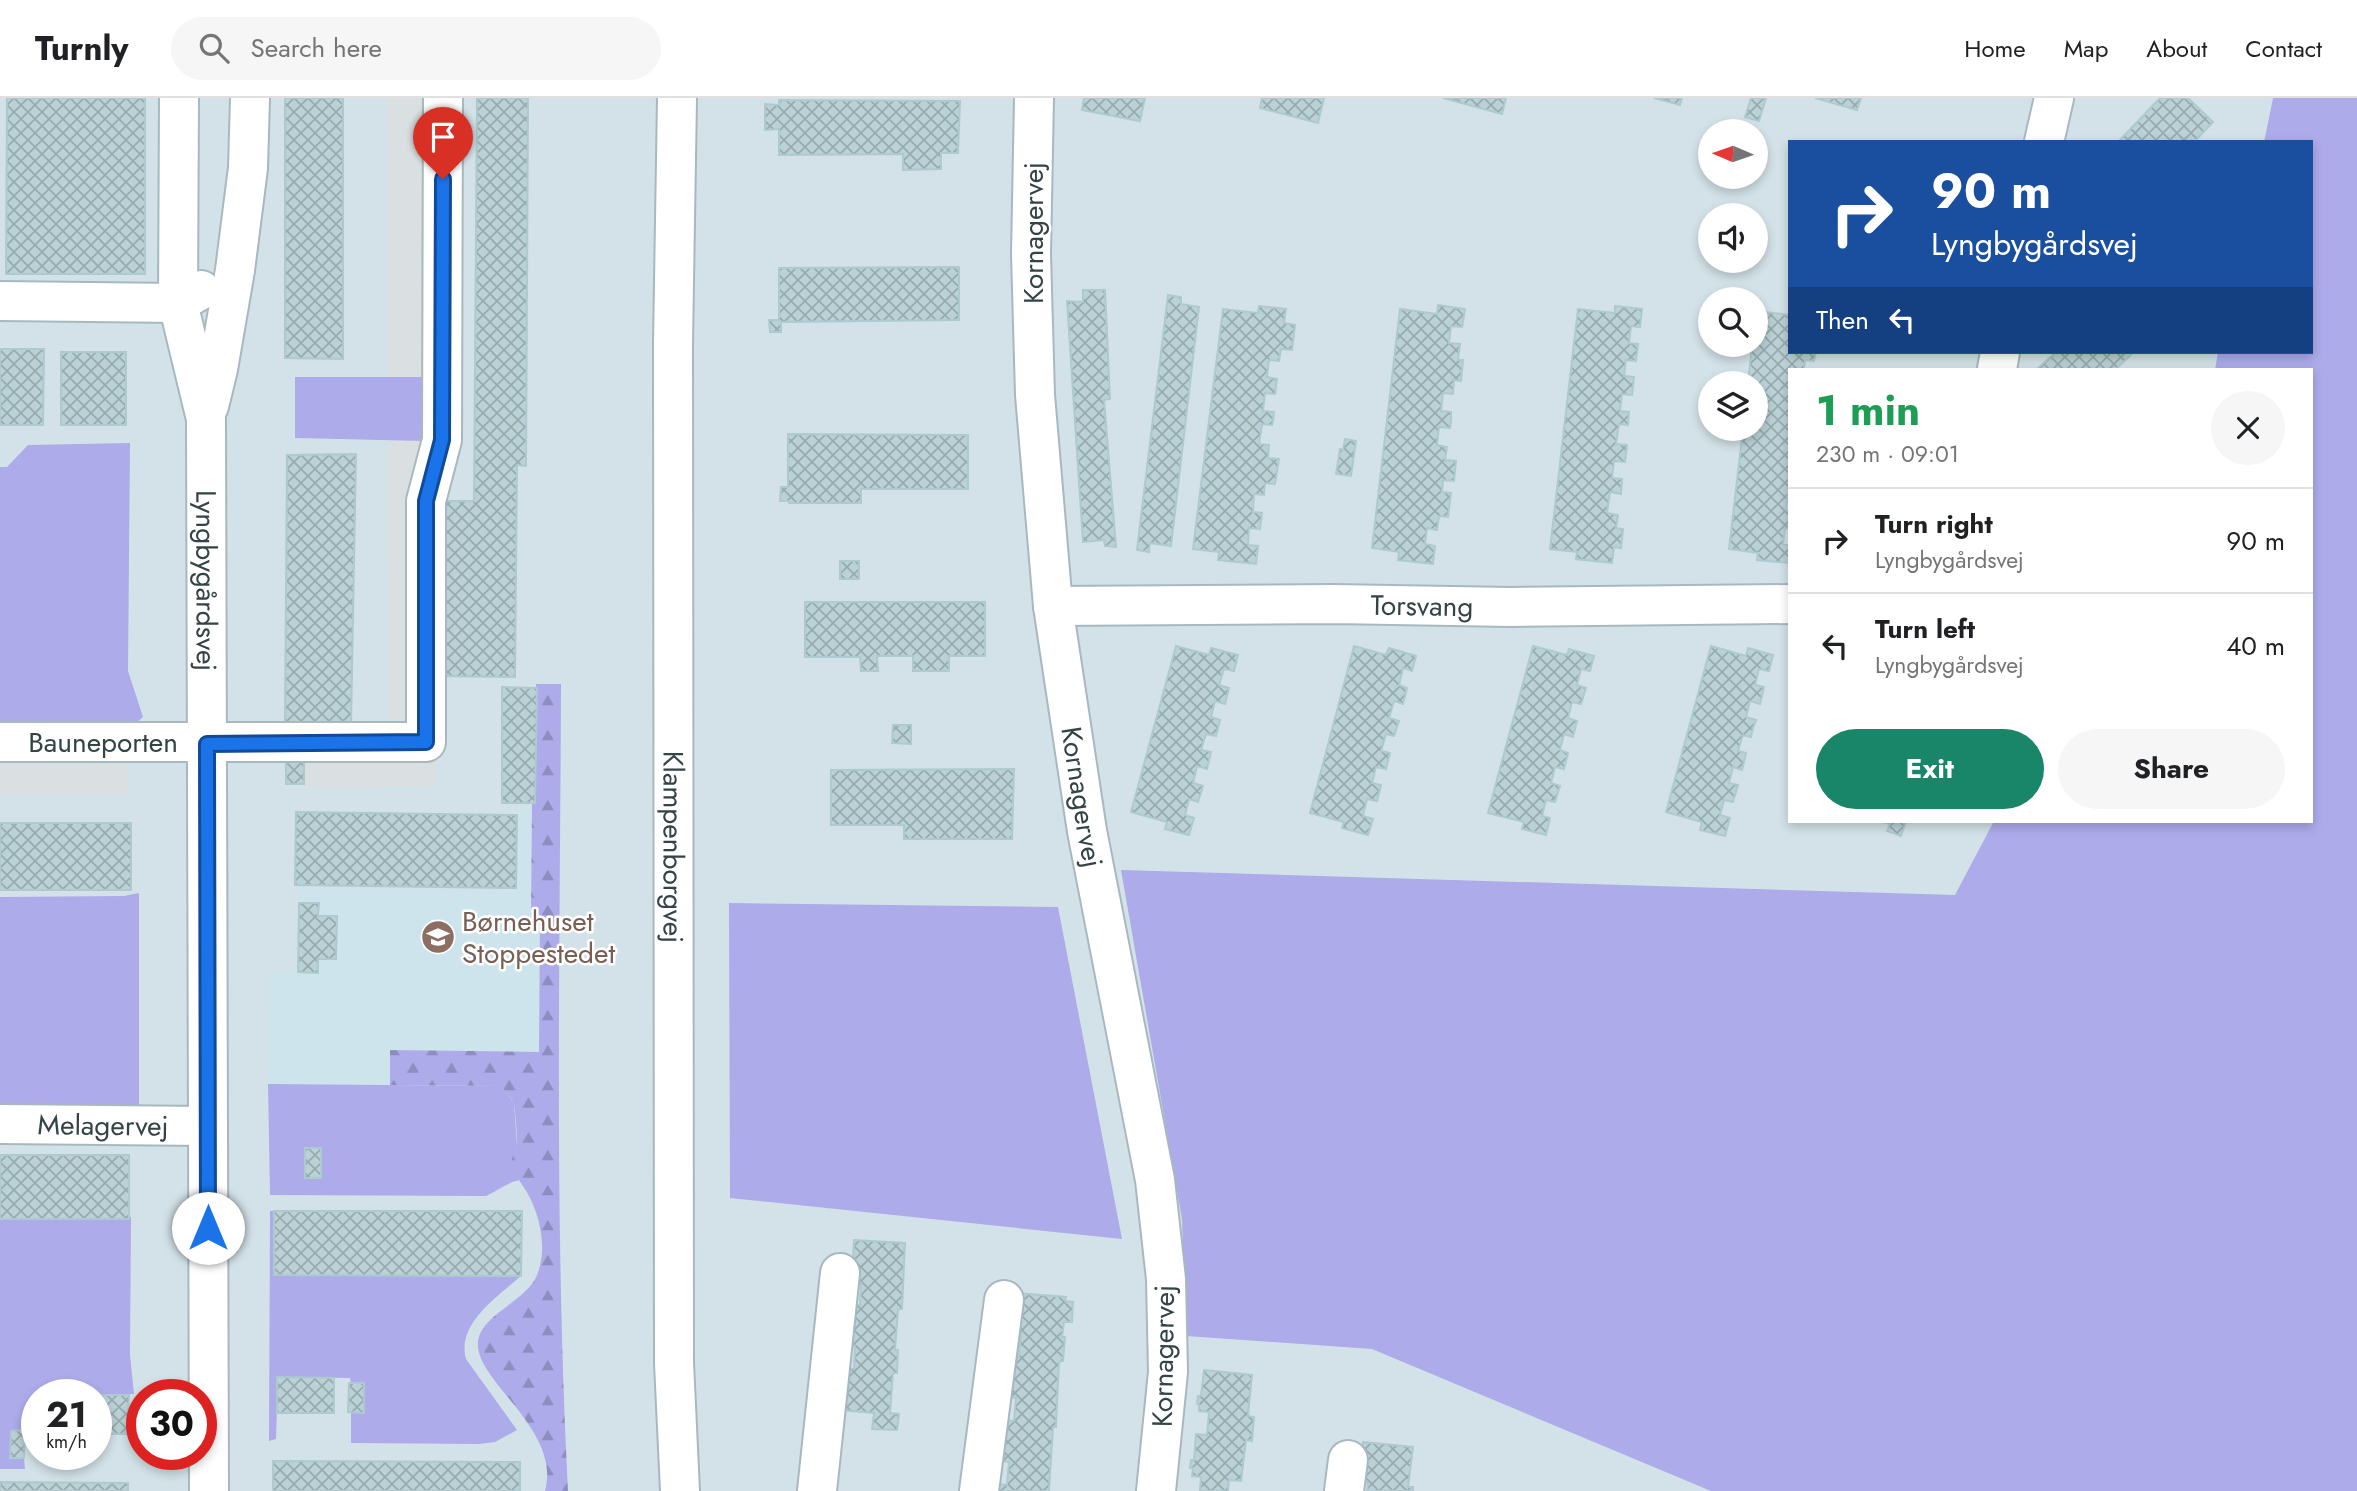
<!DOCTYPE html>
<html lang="en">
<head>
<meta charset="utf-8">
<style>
  :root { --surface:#fff; --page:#f6f6f6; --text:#202124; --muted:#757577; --line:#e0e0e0; --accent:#198569 }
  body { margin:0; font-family:Jost,sans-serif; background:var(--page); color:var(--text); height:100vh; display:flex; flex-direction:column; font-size:26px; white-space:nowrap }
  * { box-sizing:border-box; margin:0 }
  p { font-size:23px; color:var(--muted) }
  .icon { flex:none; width:38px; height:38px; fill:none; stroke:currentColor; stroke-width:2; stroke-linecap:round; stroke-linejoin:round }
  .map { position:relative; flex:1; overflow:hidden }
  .panel { position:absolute; left:1788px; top:270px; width:525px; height:455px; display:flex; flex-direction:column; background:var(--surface); border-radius:0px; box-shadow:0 4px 10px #0003 }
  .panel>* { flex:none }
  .guide { position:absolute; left:1788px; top:42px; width:525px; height:214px; border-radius:0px; box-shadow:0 4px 10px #0003; background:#1a4fa0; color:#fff; overflow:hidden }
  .needle { width:46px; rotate:272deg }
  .tools { position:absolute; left:1698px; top:21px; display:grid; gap:14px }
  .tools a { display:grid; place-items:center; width:70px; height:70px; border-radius:50%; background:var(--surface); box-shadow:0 4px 10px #0003; font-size:35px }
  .speed { position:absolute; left:21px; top:1281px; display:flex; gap:14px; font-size:35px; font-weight:700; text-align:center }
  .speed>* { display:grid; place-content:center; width:91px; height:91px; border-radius:50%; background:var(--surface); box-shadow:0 4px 10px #0003; line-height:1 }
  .speed small { font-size:18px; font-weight:400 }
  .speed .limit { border:10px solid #d22; background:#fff; color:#111 }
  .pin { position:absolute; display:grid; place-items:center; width:60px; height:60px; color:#fff; margin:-72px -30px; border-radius:50% 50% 50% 0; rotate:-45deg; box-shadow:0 0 7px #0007 }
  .pin .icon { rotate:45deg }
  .me { position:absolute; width:77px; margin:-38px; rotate:0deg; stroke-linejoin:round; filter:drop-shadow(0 0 5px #0008) }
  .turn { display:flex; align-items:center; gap:24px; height:147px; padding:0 28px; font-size:32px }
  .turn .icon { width:91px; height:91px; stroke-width:2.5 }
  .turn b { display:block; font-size:49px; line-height:60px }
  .then { display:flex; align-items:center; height:66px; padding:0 28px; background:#0003; gap:14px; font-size:26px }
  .round { display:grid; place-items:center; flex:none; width:74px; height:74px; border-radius:37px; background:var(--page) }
  .headline { display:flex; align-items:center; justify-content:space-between; height:119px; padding:0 28px }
  h1 { font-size:42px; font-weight:700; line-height:52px; color:#1e9e55 }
  .action { display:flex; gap:14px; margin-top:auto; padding:14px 28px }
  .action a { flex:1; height:80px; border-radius:42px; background:var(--accent); color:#fff; font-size:28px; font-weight:700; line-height:80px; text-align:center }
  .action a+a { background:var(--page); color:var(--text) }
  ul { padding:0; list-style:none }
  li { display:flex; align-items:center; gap:21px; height:105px; padding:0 28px; border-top:2px solid var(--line) }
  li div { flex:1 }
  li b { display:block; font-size:26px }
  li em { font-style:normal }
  header { display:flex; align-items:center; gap:42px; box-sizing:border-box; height:98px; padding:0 35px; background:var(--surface); border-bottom:2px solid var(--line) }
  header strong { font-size:33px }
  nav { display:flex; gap:38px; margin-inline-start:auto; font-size:24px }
  .search { width:490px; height:63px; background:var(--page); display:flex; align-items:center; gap:18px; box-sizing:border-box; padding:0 24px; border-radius:38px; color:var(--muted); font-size:26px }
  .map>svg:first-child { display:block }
  .residential { fill:#d3e2e8; fill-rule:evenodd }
  .education { fill:#cee4ed }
  .green { fill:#adabea }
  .forest { fill:url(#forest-firs) }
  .parking { fill:#dae0e1 }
  .building { fill:url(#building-cross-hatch); stroke:#adcad1; stroke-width:2 }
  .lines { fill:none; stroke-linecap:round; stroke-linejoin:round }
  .minor-casing { stroke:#a7b9bf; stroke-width:42 }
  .minor { stroke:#fff; stroke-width:38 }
  .route-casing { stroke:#114b97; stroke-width:18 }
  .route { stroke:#1a73e8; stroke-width:12 }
  .labels { text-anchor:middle; stroke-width:5; stroke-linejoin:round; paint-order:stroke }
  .street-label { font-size:28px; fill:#344346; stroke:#fff }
  .education-label { font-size:28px; fill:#785e54; stroke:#fff; text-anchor:start }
</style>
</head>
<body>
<header>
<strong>Turnly</strong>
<div class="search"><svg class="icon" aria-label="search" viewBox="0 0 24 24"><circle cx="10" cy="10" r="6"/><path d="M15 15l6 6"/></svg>Search here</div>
<nav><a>Home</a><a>Map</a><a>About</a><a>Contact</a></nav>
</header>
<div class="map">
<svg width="2357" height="1393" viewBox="0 0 2357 1393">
  <defs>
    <pattern id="forest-firs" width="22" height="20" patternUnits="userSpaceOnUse" patternTransform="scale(1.75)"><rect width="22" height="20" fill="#adabea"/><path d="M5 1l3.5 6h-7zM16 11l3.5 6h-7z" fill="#8e8dbf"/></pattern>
    <pattern id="building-cross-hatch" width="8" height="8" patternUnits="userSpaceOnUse" patternTransform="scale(1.75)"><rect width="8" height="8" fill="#bad1d5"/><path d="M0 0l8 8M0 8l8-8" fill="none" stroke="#98abaf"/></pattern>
  </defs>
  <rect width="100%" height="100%" fill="#e5eff3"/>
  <path class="residential" d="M0,0H2273L2264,44H1790V254H2218L2215,271H1790V723H2119L1980,1393H0ZM1710,33H1755V79H1710ZM1710,117H1755V163H1710ZM1710,201H1755V247H1710ZM1710,285H1755V331H1710ZM37,1297H96V1356H37ZM142,1297H201V1356H142Z"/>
  <polygon class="education" points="518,711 532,711 531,817 540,818 539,954 391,952 390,987 268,986 270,874 318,875 318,861 336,818 318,818 318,805 299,805 299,788 516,790"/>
  <g class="green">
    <polygon points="2273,0 2357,0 2357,1393 1711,1393 1372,1251 1186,1238 1182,1121 1121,772 1955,797 1994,723 2312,723 2312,271 2215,271 2218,254 2312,254 2312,44 2264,44"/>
    <polygon points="295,279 424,279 424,343 295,340"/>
    <polygon points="130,345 128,573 143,619 137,624 0,623 0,369 7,369 28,347"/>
    <polygon points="139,795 139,1007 97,1007 83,1010 0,1009 0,799 124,798"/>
    <polygon points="729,805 1058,809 1122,1141 730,1100"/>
    <path d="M268,986L502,988L514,1005L517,1047L514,1073L520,1082C508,1084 497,1093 486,1098L270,1097Z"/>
    <path d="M270,1113H274V1177L521,1178C498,1198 456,1226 466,1261L517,1332L495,1344L479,1346L351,1345V1314H364L363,1285H351L350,1280L278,1279L276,1341L269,1343Z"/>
    <polygon points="129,1118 131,1119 130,1257 134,1296 37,1297 37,1332 11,1333 10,1360 24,1360 25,1371 0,1371 0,1121 128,1121"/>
  </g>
  <path class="forest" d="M536,586H561C560,855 554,1125 568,1393H545C562,1331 473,1282 478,1243C482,1216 527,1203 537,1177C547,1153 541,1122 530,1100C526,1091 518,1082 514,1073C509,1060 514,1058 517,1048C518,1044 515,1011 514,1006C512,1000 505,993 501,988L390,987V952L539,954L540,818H531L532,705H535Z"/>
  <g class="parking">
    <polygon points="387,0 460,0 435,403 436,688 304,689 304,661 389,627 390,343 424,343 424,279 388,278"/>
    <polygon points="129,666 128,695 0,695 0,667"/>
  </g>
  <g class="building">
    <polygon points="7,0 145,0 145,176 6,176"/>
    <polygon points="285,0 343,0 343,261 285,260"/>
    <polygon points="477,0 528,0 526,368 517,367 515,579 435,578 435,403 474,403"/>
    <polygon points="1084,0 1145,0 1140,23 1082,12"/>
    <polygon points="1262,0 1324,0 1318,25 1260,10"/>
    <polygon points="1443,0 1506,0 1502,16"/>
    <polygon points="1654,0 1682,0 1680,7"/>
    <polygon points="1751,0 1766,0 1759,23 1745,19"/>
    <polygon points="1815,0 1861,0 1857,12"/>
    <polygon points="2160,0 2188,0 2213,24 2194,44 2118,44"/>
    <polygon points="779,2 960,3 958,55 941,55 941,71 903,72 903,56 779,57 779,31 765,32 765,6 779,7"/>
    <polygon points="959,169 959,222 781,224 781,234 770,234 769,222 779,222 779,170"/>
    <polygon points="1083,192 1105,192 1110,301 1104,302 1116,449 1105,448 1104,442 1083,444 1067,203 1083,204"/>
    <polygon points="1168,197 1181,199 1181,206 1199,209 1171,448 1150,445 1149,454 1137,452"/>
    <polygon points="1438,207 1465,211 1462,229 1451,228 1449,245 1460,246 1458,262 1463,262 1461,283 1454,282 1453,296 1443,295 1441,313 1451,314 1451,323 1450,330 1439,329 1437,347 1447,349 1445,362 1456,363 1454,383 1443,382 1442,394 1451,395 1448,419 1439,418 1437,432 1427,430 1425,446 1435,448 1433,466 1398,462 1399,454 1372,450 1400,211 1437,216"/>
    <polygon points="1259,208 1286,211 1284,225 1295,227 1292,252 1281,251 1279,263 1269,262 1267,279 1277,281 1275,296 1265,295 1263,313 1274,314 1273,323 1272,327 1262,326 1259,346 1269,347 1268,360 1279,361 1275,386 1265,385 1264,397 1254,396 1253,414 1262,415 1260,431 1249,430 1248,447 1258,448 1256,466 1218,462 1219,454 1193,451 1223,211 1258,215"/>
    <polygon points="1615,208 1642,211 1640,229 1631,228 1629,245 1638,246 1636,263 1626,262 1624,278 1634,279 1632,297 1622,296 1620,313 1629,314 1628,327 1619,326 1616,346 1627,347 1625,364 1614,363 1612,380 1622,381 1621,396 1610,394 1607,415 1618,417 1616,430 1623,431 1621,450 1614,449 1612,465 1576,461 1577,454 1550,451 1578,211 1615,215"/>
    <polygon points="1756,213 1790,217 1790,254 1816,254 1814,263 1805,262 1804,271 1790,271 1790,396 1788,396 1786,412 1790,413 1790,431 1785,430 1783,447 1790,447 1789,465 1757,462 1758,455 1729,451 1743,331 1755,331 1755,285 1748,285 1752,247 1755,247"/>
    <polygon points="0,251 44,251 43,327 0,327"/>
    <rect x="61" y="254" width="65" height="73"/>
    <polygon points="2056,254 2134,254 2116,271 2037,271"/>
    <polygon points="788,336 968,337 968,391 861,391 861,405 789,405 789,403 780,403 781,389 788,389"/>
    <polygon points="1345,341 1356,343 1351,378 1336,376 1340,351 1343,352"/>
    <polygon points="356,356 351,626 285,626 287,357"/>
    <rect x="840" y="463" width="19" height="18"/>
    <polygon points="805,504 985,504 985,558 949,558 949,573 913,573 913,558 877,558 878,573 861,573 860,559 805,559"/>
    <polygon points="1176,548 1209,557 1211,550 1238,557 1234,573 1224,571 1219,587 1229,590 1225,606 1215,603 1211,619 1220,622 1216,638 1206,636 1201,652 1211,654 1207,671 1197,668 1193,685 1203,688 1198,704 1189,701 1185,717 1194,720 1189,737 1165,731 1167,724 1131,714"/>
    <polygon points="1354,548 1386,557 1389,550 1416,558 1412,573 1403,570 1399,587 1407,590 1403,606 1394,603 1389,620 1399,623 1394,638 1386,636 1381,653 1390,655 1386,671 1376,669 1372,685 1381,687 1377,703 1367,701 1363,718 1373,721 1368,737 1342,730 1344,724 1310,715"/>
    <polygon points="1533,548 1567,557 1569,551 1594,558 1590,573 1581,571 1577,587 1586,590 1581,606 1572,604 1568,620 1577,623 1573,639 1564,636 1560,652 1568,655 1564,671 1555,669 1551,685 1560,688 1555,704 1546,702 1542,718 1550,720 1546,737 1522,731 1524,724 1488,715"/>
    <polygon points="1711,548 1746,558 1748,550 1773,557 1769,573 1759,571 1755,587 1764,589 1760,606 1750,603 1746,619 1756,622 1753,630 1751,639 1743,637 1738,653 1746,655 1742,672 1733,669 1729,685 1738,687 1733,704 1724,702 1720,717 1730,720 1725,738 1700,732 1702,724 1666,714"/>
    <polygon points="502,589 537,590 535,705 502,705"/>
    <polygon points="893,627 911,627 911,646 892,645"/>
    <rect x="286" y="661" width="18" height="25"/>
    <polygon points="1014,671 1012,741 904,741 904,727 831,727 831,672"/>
    <polygon points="296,714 517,717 516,790 295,787"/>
    <polygon points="1880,723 1906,723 1901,738 1887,733 1890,726"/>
    <rect x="0" y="725" width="131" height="67"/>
    <polygon points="299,805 319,805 318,818 337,818 336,861 318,861 318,875 298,874"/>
    <rect x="305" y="1050" width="16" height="30"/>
    <rect x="0" y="1057" width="129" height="64"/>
    <polygon points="274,1113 522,1113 521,1178 274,1177"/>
    <polygon points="854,1142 905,1145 902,1211 898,1211 895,1252 898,1252 897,1275 893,1275 890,1315 899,1316 897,1332 872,1331 874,1315 840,1312 842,1270 854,1271 855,1248 846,1247 848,1206 860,1207 861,1185 852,1184"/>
    <polygon points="1016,1195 1066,1199 1065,1203 1073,1204 1072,1224 1064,1224 1062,1239 1065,1239 1063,1263 1059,1264 1056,1329 1053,1329 1049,1392 1046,1393 996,1393 996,1386 1007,1387 1009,1364 999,1363 1003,1322 1014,1323 1016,1300 1005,1299 1009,1258 1019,1259 1021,1236 1011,1235"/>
    <polygon points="1204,1272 1252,1277 1248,1318 1254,1319 1252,1343 1246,1342 1241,1383 1229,1382 1228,1393 1200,1393 1201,1379 1192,1378 1193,1370 1190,1370 1191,1362 1194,1362 1196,1336 1207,1337 1209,1314 1199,1313 1199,1307 1197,1306 1198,1298 1201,1298"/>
    <polygon points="277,1279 334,1280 334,1315 277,1315"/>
    <polygon points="349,1285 364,1285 364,1315 348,1314"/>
    <polygon points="96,1297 129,1297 127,1336 96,1336"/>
    <polygon points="25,1332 24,1360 10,1360 11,1333"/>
    <polygon points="1363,1344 1413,1349 1408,1389 1413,1389 1413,1393 1367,1393 1368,1385 1358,1384"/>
    <polygon points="273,1363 520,1364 520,1393 273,1393"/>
    <polygon points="0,1384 128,1385 128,1393 0,1393"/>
  </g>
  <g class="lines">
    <g class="minor-casing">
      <g id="minor">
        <path id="s1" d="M179,0L178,205L206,321L209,1393"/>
        <path id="s2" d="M677,0L673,246L674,1265L680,1393"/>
        <path id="s3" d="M1034,0L1031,156L1035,297L1053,508L1087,733L1155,1082L1166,1181L1168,1274L1156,1393"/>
        <polyline points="2044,44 2054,0"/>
        <polyline points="0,203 178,205 201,192"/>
        <polyline points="1997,271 2000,254"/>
        <polyline points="209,308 218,271 235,172 248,70 250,0"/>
        <path id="s4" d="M1053,508L1333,506L1511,509L1790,506"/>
        <path id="s5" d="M0,644H426V403L442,342L443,0"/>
        <path id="s6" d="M0,1026L207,1028"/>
        <polyline points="817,1393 840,1175"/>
        <polyline points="979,1393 1004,1202"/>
        <polyline points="1344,1393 1348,1362"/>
      </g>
    </g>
    <use href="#minor" class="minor"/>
  </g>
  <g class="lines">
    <g class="route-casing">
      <polyline id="route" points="208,1130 207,646 426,644 426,403 442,342 443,81"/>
    </g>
    <use href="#route" class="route"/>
  </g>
  <defs>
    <g id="school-disc" transform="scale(1.75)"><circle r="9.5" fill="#8d6e63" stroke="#fff"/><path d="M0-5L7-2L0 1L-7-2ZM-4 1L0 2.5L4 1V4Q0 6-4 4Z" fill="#fff"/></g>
  </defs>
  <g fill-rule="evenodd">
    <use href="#school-disc" x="438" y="839"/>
  </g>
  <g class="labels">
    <g class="street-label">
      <text transform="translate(1033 135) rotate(-90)" y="10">Kornagervej</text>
      <text dy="10" stroke="none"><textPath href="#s1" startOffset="486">Lyngbygårdsvej</textPath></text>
      <text dy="10" stroke="none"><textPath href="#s4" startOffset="369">Torsvang</textPath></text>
      <text dy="10" stroke="none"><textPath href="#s5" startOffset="103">Bauneporten</textPath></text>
      <text dy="10" stroke="none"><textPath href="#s3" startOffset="702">Kornagervej</textPath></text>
      <text dy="10" stroke="none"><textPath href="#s2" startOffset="749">Klampenborgvej</textPath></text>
      <text dy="10" stroke="none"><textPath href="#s6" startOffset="103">Melagervej</textPath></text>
      <text transform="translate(1163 1258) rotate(-89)" y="10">Kornagervej</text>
    </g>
    <g class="education-label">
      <text x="462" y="833">Børnehuset<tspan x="462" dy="32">Stoppestedet</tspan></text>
    </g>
  </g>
</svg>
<div class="tools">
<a><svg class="needle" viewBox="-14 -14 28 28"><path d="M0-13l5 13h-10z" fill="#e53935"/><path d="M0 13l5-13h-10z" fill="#757577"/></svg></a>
<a><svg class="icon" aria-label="sound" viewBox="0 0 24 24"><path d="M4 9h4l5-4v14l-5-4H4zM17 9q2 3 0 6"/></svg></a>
<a><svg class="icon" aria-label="search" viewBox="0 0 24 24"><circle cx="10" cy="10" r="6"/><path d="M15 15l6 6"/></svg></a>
<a><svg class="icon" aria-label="layers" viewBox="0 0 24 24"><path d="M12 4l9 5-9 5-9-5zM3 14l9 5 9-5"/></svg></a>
</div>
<div class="speed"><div>21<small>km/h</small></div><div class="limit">30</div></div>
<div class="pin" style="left:443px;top:81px;background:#d93025"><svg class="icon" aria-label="arrive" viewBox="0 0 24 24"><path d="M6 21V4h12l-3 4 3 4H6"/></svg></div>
<svg class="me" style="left:208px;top:1130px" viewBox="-20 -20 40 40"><circle r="19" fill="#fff"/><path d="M0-13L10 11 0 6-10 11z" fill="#1a73e8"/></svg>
<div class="guide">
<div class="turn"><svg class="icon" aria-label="right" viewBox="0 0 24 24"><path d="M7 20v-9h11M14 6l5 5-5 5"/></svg><div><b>90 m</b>Lyngbygårdsvej</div></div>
<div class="then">Then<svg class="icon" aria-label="left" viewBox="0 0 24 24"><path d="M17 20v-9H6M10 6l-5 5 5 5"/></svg></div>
</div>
<section class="panel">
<div class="headline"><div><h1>1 min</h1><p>230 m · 09:01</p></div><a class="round"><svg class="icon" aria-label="close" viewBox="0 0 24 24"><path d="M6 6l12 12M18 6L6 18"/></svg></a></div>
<ul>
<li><svg class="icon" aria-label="right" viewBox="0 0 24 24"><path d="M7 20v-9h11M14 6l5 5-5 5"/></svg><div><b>Turn right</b><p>Lyngbygårdsvej</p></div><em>90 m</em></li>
<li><svg class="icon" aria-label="left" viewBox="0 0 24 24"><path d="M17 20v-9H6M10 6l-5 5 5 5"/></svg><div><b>Turn left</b><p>Lyngbygårdsvej</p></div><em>40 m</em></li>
</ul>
<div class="action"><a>Exit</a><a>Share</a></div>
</section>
</div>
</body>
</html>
